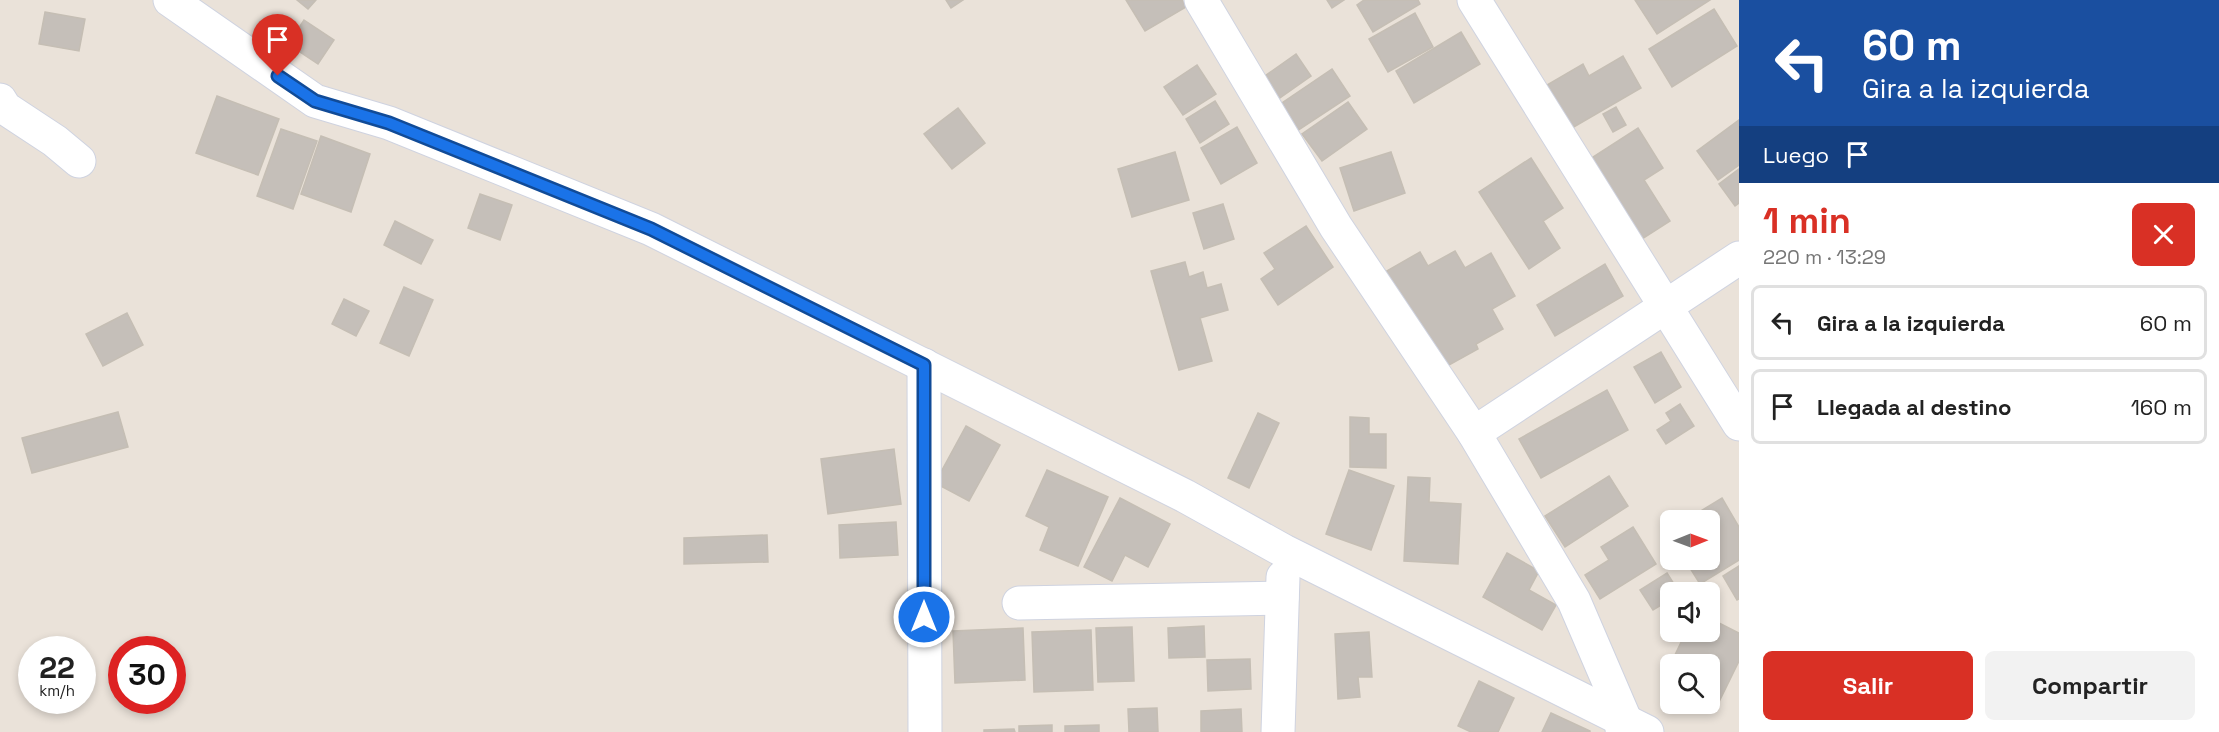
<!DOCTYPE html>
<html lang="es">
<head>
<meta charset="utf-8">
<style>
  :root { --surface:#fff; --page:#f2f2f2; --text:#222; --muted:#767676; --line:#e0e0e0; --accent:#d93025 }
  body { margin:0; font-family:"Space Grotesk",sans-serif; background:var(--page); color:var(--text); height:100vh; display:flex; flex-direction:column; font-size:22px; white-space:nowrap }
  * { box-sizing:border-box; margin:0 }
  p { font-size:20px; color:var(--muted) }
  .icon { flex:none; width:33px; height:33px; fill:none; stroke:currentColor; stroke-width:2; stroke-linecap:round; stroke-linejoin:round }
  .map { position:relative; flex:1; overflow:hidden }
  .drawer { display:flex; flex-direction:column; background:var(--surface); width:480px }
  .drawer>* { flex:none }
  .banner { background:#1a4fa0; color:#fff; overflow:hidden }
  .needle { width:39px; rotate:89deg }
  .fabs { position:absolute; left:1660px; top:510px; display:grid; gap:12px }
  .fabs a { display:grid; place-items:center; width:60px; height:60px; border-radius:9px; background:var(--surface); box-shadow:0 3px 9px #0003; font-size:30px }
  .speed { position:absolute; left:18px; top:636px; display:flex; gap:12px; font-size:30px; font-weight:700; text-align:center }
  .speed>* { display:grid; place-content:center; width:78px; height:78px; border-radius:50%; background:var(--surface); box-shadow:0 3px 9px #0003; line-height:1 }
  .speed small { font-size:15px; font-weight:400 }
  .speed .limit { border:9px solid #d22; background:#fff; color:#111 }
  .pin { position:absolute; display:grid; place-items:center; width:51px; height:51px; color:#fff; margin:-62px -26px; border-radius:50% 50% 50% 0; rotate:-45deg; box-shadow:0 0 6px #0007 }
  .pin .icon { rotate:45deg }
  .me { position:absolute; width:66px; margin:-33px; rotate:0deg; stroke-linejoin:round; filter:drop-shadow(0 0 4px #0008) }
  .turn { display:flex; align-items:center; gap:21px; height:126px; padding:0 24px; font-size:27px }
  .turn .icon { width:78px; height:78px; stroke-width:2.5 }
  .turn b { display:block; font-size:42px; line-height:51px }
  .then { display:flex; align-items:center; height:57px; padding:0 24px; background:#0003; gap:12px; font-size:22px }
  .round { display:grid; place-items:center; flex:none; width:63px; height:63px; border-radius:9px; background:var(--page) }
  .overview { display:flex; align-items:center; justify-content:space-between; height:102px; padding:0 24px }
  h1 { font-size:36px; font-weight:700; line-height:45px; color:var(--accent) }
  .primary-button { display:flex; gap:12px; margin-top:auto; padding:12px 24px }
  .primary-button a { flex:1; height:69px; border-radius:9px; background:var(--accent); color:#fff; font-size:24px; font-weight:700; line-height:69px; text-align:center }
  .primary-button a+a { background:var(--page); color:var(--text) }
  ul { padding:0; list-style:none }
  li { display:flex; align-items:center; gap:18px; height:75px; margin:0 12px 9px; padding:0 12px; border:3px solid var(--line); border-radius:9px }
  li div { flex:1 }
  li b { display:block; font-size:22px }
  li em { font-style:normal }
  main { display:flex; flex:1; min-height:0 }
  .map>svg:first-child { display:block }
  .building { fill:#c5bfb9; stroke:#c5beb4; stroke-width:1.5 }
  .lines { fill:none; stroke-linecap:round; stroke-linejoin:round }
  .minor-casing { stroke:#cfd3e0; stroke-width:35 }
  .minor { stroke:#fff; stroke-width:33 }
  .route-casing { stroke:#114b97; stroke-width:15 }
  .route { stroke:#1a73e8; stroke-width:10 }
</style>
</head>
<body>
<main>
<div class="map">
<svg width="1739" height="732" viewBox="0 0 1739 732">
  <rect width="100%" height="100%" fill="#eae2d9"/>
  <g class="building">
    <polygon points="297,0 316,0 308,9"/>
    <polygon points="946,0 963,0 951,8"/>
    <polygon points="1126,0 1182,0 1186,7 1145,31"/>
    <polygon points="1327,0 1344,0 1332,8"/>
    <polygon points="1364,0 1418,0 1420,4 1373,32 1357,5"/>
    <polygon points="1635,0 1710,0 1657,34"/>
    <polygon points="1714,9 1737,46 1672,87 1649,49"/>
    <polygon points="45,12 85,19 79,51 39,44"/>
    <polygon points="1415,13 1433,47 1388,72 1369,39"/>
    <polygon points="304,20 334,40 318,64 288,44"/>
    <polygon points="1461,32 1480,64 1414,103 1396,71"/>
    <polygon points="1296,54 1311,76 1277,100 1262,78"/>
    <polygon points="1623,56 1641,88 1565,132 1558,105 1547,85 1583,64 1589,76"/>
    <polygon points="1197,65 1216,94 1183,115 1164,87"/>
    <polygon points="1332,69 1350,96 1297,131 1279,105"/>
    <polygon points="217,96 279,119 258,175 196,153"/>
    <polygon points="1215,101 1229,124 1200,143 1186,119"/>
    <polygon points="1348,102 1367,129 1322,161 1302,134"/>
    <polygon points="1616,107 1626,125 1613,132 1603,114"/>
    <polygon points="958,108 985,143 952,169 924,134"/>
    <polygon points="1739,120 1739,165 1718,180 1697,151"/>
    <polygon points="1237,127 1257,163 1221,184 1201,148"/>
    <polygon points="1638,128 1663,168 1644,180 1670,221 1642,239 1590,159"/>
    <polygon points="281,129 317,141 293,209 257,196"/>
    <polygon points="321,136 370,154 351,212 301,194"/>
    <polygon points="1175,152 1189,200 1132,217 1118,169"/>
    <polygon points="1391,152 1405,193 1354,211 1340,168"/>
    <polygon points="1531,158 1563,208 1543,221 1560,248 1529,269 1479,192"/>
    <polygon points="1739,169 1739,203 1735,206 1719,184"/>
    <polygon points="480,194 512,205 500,240 468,228"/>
    <polygon points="1223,204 1234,239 1204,249 1193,213"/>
    <polygon points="395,221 433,240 421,264 384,245"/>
    <polygon points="1306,226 1333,267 1278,305 1261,279 1275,269 1264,253"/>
    <polygon points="1455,251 1465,268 1491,253 1515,296 1492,309 1503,329 1476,344 1478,349 1440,370 1385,272 1420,252 1428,266"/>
    <polygon points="1185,262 1189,277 1203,272 1207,288 1221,284 1228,310 1200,318 1212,361 1179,370 1151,271"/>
    <polygon points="1605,264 1623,296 1555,336 1537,305"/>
    <polygon points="404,287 433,300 409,356 380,343"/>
    <polygon points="344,299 369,311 356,336 332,324"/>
    <polygon points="127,313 143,345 103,366 86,334"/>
    <polygon points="1661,352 1681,387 1655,403 1634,367"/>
    <polygon points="1607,390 1628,430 1541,478 1519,439"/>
    <polygon points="1680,404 1694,426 1666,444 1657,430 1671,421 1666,413"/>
    <polygon points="118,412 128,447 32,473 22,438"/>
    <polygon points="1258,413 1279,423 1249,488 1228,478"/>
    <polygon points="1350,417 1369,418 1369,434 1386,434 1386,468 1350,467"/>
    <polygon points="966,426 1000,445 969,501 935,483"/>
    <polygon points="894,449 901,504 828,514 821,459"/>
    <polygon points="1047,470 1108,497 1078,566 1040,550 1049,527 1026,516"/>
    <polygon points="1349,470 1394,486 1371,550 1326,534"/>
    <polygon points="1609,476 1628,506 1565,547 1545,516"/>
    <polygon points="1408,477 1430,478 1429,502 1461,504 1458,564 1404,561"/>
    <polygon points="1120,498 1170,524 1148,567 1125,555 1112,581 1084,567"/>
    <polygon points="1722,498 1739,527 1739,560 1700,584 1685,560 1710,560 1710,520 1686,520"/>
    <polygon points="896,522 898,555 840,558 839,525"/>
    <polygon points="1633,527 1656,564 1600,599 1585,575 1609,560 1601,547"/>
    <polygon points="767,535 768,562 684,564 684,538"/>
    <polygon points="1507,553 1539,571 1529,590 1556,605 1542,630 1483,597"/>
    <polygon points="1739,566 1739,599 1737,600 1723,576"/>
    <polygon points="1667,573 1679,592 1671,592 1671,599 1653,610 1640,590"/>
    <polygon points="1719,623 1739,633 1739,661 1715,710 1701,704 1710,704 1710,664 1671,664 1671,689 1661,684 1686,632 1703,632 1712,636"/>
    <polygon points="1204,626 1205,657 1169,658 1168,628"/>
    <polygon points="1132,627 1134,681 1098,682 1096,628"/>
    <polygon points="1023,628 1025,680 955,683 953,631"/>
    <polygon points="1091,630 1093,690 1034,692 1032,632"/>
    <polygon points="1369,632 1372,677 1358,677 1360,697 1338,699 1335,634"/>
    <polygon points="1250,659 1251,689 1208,691 1207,660"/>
    <polygon points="1479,681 1514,698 1498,732 1471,732 1458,726"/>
    <polygon points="1157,708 1158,732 1129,732 1128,709"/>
    <polygon points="1241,709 1242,732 1201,732 1201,711"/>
    <polygon points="1551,713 1590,731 1590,732 1542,732"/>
    <polygon points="1052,725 1052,732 1019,732 1019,726"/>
    <polygon points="1099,725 1099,732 1065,732 1065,726"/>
    <polygon points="1014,729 1015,732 984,732 984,730"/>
  </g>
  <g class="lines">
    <g class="minor-casing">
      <g id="minor">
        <polyline points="170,0 315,101 389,123 651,229 1185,496 1284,551 1647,732"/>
        <polyline points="1201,0 1336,227 1474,433 1574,601 1626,722 1622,729"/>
        <polyline points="1474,0 1739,424"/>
        <polyline points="0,100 5,108 55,141 79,161"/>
        <polyline points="924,365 925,732"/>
        <polyline points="1474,433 1739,258"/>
        <polyline points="1019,603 1282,598"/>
        <polyline points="1278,732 1283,577"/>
      </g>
    </g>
    <use href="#minor" class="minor"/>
  </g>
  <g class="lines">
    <g class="route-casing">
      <polyline id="route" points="278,76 315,101 389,123 651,229 924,365 924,617"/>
    </g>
    <use href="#route" class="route"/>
  </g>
</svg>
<div class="fabs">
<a><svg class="needle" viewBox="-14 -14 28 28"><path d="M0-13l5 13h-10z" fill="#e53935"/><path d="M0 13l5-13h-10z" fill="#767676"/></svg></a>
<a><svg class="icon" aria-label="sound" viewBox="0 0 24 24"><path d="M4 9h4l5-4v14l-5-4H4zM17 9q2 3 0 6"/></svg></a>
<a><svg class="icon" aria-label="search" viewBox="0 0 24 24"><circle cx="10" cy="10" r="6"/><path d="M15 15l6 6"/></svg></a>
</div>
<div class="speed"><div>22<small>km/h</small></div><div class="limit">30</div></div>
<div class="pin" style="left:278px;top:76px;background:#d93025"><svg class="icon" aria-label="arrive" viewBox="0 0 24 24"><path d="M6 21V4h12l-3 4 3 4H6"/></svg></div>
<svg class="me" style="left:924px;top:617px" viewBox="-20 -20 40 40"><circle r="17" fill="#1a73e8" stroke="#fff" stroke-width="3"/><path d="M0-11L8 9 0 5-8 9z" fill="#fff"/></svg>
</div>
<section class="drawer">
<div class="banner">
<div class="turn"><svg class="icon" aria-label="left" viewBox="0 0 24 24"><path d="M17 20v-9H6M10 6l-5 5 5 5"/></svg><div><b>60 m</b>Gira a la izquierda</div></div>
<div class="then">Luego<svg class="icon" aria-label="arrive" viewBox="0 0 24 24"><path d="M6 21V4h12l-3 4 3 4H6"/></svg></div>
</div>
<div class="overview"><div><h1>1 min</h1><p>220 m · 13:29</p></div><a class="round" style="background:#d93025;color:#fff"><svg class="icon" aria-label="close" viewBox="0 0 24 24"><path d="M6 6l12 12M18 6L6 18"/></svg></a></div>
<ul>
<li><svg class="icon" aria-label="left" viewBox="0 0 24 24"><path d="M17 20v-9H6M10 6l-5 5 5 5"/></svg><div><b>Gira a la izquierda</b></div><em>60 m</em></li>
<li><svg class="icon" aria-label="arrive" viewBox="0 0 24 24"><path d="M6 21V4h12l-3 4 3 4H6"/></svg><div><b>Llegada al destino</b></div><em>160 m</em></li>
</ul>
<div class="primary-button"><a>Salir</a><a>Compartir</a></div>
</section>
</main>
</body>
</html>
